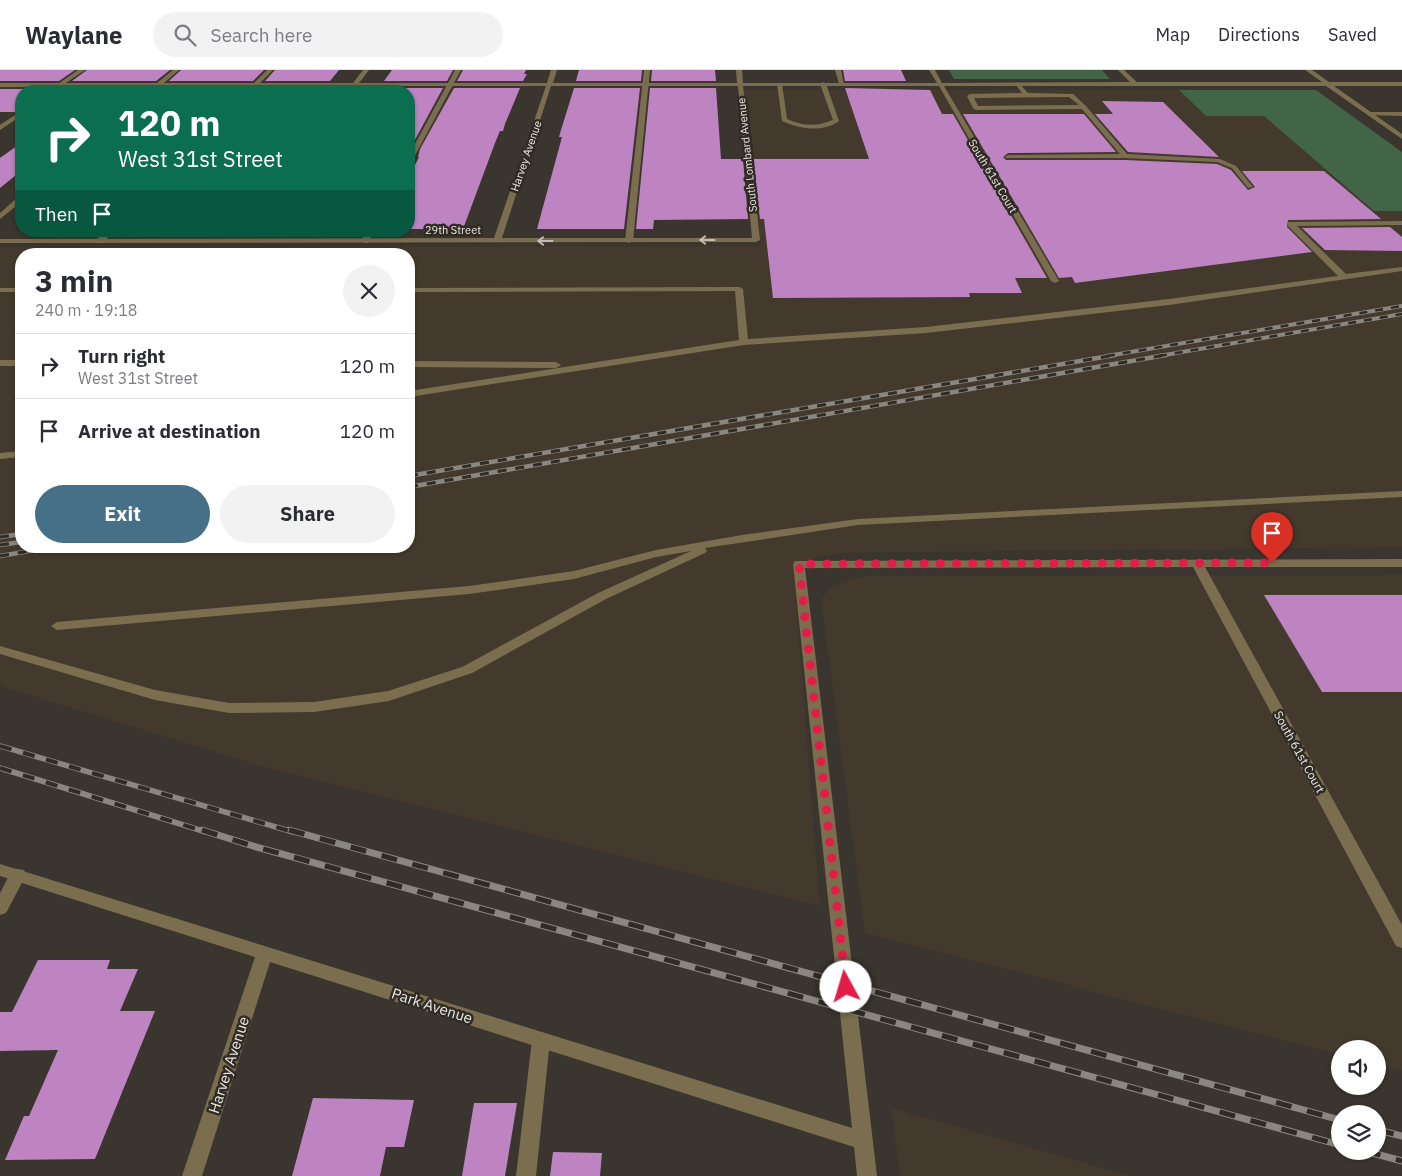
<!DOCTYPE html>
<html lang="en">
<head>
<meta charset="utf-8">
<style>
  :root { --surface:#fff; --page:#f2f2f3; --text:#2b2b33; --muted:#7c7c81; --line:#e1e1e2; --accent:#467088 }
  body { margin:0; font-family:"IBM Plex Sans",sans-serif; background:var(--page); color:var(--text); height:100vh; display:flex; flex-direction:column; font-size:19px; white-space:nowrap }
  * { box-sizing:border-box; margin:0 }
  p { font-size:16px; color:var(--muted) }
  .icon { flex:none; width:28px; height:28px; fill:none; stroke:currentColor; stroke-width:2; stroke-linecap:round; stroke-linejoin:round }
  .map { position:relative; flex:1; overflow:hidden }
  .side { position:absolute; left:15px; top:178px; width:400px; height:305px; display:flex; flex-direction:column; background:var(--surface); border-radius:20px; box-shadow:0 1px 4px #0004 }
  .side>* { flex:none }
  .hud { position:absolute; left:15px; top:15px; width:400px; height:152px; border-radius:20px; box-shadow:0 1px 4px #0004; background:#0b6e4f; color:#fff; overflow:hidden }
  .controls { position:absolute; left:1331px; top:970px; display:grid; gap:10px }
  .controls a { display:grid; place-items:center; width:55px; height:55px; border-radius:50%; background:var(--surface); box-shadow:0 1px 4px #0004; font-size:25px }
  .pin { position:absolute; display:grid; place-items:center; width:42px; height:42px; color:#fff; margin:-51px -21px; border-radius:50% 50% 50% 0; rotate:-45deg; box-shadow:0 0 5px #0007 }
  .pin .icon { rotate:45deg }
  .me { position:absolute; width:55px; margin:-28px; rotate:354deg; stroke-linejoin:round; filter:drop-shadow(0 0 4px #0008) }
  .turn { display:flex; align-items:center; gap:18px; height:105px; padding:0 20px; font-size:22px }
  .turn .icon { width:65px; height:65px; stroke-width:2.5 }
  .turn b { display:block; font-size:35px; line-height:42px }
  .then { display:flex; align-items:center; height:48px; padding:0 20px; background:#0003; gap:10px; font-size:19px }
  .round { display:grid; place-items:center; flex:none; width:52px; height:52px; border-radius:26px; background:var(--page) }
  .head { display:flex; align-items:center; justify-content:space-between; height:85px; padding:0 20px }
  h1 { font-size:30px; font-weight:700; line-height:38px }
  .primary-button { display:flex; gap:10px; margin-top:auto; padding:10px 20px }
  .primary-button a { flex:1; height:58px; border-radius:30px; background:var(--accent); color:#fff; font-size:20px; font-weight:700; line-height:58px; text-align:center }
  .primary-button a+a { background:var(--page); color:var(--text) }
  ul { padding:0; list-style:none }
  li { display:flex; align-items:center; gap:15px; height:65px; padding:0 20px; border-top:1px solid var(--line) }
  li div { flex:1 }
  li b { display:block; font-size:19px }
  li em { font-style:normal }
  header { display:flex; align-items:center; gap:30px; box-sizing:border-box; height:70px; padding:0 25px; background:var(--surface); border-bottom:1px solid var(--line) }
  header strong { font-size:24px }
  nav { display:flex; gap:28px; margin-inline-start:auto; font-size:18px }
  .search { width:350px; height:45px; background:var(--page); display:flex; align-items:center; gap:12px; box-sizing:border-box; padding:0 18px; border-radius:28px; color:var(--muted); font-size:19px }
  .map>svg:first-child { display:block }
  .built { fill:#433a2d; fill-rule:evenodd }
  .green { fill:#416546 }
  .building { fill:#bd84c1 }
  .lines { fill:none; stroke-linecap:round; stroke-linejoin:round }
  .service { fill:#7b6e4f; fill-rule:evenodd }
  .minor { fill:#7b6e4f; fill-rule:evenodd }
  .rail-far3-casing { stroke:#8a8680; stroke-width:4 }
  .rail-far2-casing { stroke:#8a8680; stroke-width:4.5 }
  .rail-far1-casing { stroke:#8a8680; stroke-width:5.5 }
  .rail-casing { stroke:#8a8680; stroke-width:7 }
  .rail-far3 { stroke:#302b24; stroke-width:2.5; stroke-dasharray:8; stroke-linecap:butt }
  .rail-far2 { stroke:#302b24; stroke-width:3; stroke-dasharray:9; stroke-linecap:butt }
  .rail-far1 { stroke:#302b24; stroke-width:4; stroke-dasharray:12; stroke-linecap:butt }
  .rail { stroke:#302b24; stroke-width:5; stroke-dasharray:16; stroke-linecap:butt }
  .oneway { stroke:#c4bdaf }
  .route { stroke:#e11d48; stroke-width:9; stroke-dasharray:0 16.2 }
  .labels { text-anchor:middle; stroke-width:5; stroke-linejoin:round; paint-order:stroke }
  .far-street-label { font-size:11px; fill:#ebe8e3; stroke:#302b24 }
  .street-label { font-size:12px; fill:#ebe8e3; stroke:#302b24 }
  .near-street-label { font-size:15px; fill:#ebe8e3; stroke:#302b24 }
</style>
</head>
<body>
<header>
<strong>Waylane</strong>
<div class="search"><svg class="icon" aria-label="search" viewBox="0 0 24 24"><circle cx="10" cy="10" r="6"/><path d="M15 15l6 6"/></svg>Search here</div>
<nav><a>Map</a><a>Directions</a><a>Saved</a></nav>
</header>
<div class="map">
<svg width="1402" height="1106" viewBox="0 0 1402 1106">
  <rect width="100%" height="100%" fill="#3a352e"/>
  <g class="built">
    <path d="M744,20H1179L1206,46H1264L1374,141H1402V477L836,483L793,494L820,836L261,696L0,616V177L761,176ZM21,184H409V476H21Z"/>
    <polygon points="1402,505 1402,1001 1378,994 1378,979 1340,979 1340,985 865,863 821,529 831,518 847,510 865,506"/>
    <polygon points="891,1038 1131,1106 900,1106"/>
  </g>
  <g class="green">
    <polygon points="949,0 1102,0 1110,9 954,9"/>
    <polygon points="1179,20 1316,20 1402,82 1402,141 1374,141 1264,46 1206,46"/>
  </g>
  <g class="building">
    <polygon points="0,0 75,0 59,11 0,11"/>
    <polygon points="87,0 170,0 156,11 72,11"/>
    <polygon points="181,0 264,0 253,11 169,11"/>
    <polygon points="275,0 339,0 330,11 265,11"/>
    <polygon points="392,0 453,0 447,11 384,11"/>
    <polygon points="463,0 526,0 524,4 527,4 523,11 457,11"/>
    <polygon points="579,0 642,0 641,11 576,11"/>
    <polygon points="652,0 715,0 716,11 651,11"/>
    <polygon points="843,0 901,0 906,11 845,11"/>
    <polygon points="246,18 244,21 57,21 61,19"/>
    <polygon points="258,18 325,18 322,21 254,21"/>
    <polygon points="379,18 443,18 410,79 409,21 377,21"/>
    <polygon points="454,18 520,18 505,54 503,61 500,61 495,73 463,159 409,159 409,107 419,87 418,87 420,79"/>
    <polygon points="574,18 640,18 624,159 537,159 562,67 559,67 561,60"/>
    <polygon points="650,18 716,18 721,89 743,89 748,149 654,150 653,159 636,159"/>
    <polygon points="845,18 930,20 942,44 953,44 1047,208 1015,208 1022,223 969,223 970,227 773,228 764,149 760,149 753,89 869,89"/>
    <polygon points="0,19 48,19 46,21 21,21 21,39 17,42 0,42"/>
    <polygon points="1102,31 1163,32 1219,87 1128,82 1095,44 1113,44"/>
    <polygon points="963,44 1084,44 1116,82 1008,83 1003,87 1006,90 1125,90 1217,94 1231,100 1248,120 1255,117 1242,101 1324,101 1381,149 1288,150 1287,157 1312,182 1075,213 1072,207 1059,208"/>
    <polygon points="21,73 21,101 0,118 0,88"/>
    <polygon points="1390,157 1402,167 1402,181 1325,180 1302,158"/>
    <polygon points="1264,525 1402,525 1402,622 1322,622"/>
    <polygon points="38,890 110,890 107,899 138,899 120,941 155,941 95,1089 5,1090 24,1046 29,1046 58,980 0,981 0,942 12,942"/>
    <polygon points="313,1028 414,1030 404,1077 386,1077 380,1106 292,1106"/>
    <polygon points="474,1033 517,1033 505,1106 462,1106"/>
    <polygon points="553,1082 602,1083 600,1106 550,1106"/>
  </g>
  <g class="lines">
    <g class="service">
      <polygon points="78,0 85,0 54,21 48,21"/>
      <polygon points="267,0 273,0 252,21 246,21"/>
      <polygon points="455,0 461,0 412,91 409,93 409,85"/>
      <polygon points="644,0 650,0 633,171 629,173 625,171"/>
      <polygon points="835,0 841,0 844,15 839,14"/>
      <path d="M1018,12L1028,23L1073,24L1086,36L1127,84L1220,89L1236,96L1253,117L1248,118L1232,98L1217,92L1125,88H1006L1005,87L1008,85L1120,84L1082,39L976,40L973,38L967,26L970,24L1022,23L1015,14ZM1069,27L1079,35L978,36L974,28Z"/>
      <path d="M777,13L782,14L787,49C802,56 817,57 833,50L820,14L823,12L826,14L839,51C823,63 799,59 782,51Z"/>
      <polygon points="21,41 21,46 0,60 0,55"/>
      <polygon points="1371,42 1402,42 1402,46 1369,45"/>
      <polygon points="1402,151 1402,155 1297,156 1346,204 1402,197 1402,201 1169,235 926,263 744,275 409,327 409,321 739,270 735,221 409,222 409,218 739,217 743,219 748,269 926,257 1169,229 1338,206 1288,156 1288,152"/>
      <polygon points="105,161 114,161 103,173 97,173 97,169"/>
      <polygon points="366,161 374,161 368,173 365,173 361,171"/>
      <rect x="0" y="218" width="21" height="4"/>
      <rect x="0" y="290" width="21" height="6"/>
      <polygon points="409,291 556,292 561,295 556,298 409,297"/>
      <polygon points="21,381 21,387 0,389 0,383"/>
      <polygon points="1402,421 1402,427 858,455 705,478 707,481 705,483 606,529 472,603 389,631 314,642 229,643 155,630 0,584 0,576 155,620 229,633 314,632 388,621 462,597 598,523 691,481 656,487 574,509 469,524 57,560 51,556 57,552 469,516 574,501 656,480 742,465 858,449"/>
      <polygon points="18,799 24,800 26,805 6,843 0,845 0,823 12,800"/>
      <polygon points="541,962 547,964 550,970 536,1106 516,1106 532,970 535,964"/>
    </g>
    <g class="minor">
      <path d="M173,0H179L164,13H353L363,0H369L359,13H547L551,0H557L553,13H737L736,0H742L743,13H937L929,0H935L942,13L1130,12L1118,0H1124L1137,12H1322L1305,0H1312L1329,12H1402V16H1334L1402,64V69L1326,16H944L1059,211L1055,213L1051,211L939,16H743L760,170L756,172L0,173V169L494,168L546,16H356L352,20L349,18L350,16L0,17V13H157ZM551,16H738L752,168H502Z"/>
      <polygon points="18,127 21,127 21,132 0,149 0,143"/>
      <polygon points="1402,489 1402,497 1205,497 1402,855 1402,878 1396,876 1193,497 805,498 877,1106 857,1106 854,1077 270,892 202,1106 182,1106 255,887 0,806 0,794 852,1058 793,494 795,491"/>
    </g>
    <g class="rail-far3-casing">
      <g id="rail-far3">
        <polyline points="1107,286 1402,236"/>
        <polyline points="1159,286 1402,244"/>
      </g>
    </g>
    <g class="rail-far2-casing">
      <g id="rail-far2">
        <polyline points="409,406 1115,285"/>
        <polyline points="409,417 1166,285"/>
        <polyline points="0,467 21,464"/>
        <polyline points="0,475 21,472"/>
        <polyline points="0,486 59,476"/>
      </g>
    </g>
    <g class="rail-far1-casing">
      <g id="rail-far1">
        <polyline points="0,676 293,762"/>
        <polyline points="0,698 206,762"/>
      </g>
    </g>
    <g class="rail-casing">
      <g id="rail">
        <polyline points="202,760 253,776 1340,1075"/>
        <polyline points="289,760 1340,1050"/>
        <polyline points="1378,1060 1402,1066"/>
        <polyline points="1365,1081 1402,1091"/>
      </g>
    </g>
    <use href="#rail-far3" class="rail-far3"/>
    <use href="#rail-far2" class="rail-far2"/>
    <use href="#rail-far1" class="rail-far1"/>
    <use href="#rail" class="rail"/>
  </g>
  <defs><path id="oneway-shaft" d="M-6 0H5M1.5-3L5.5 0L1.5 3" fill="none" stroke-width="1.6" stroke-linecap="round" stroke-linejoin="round" transform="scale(1.25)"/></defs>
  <g class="oneway">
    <use href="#oneway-shaft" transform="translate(707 170) rotate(180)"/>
    <use href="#oneway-shaft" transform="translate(545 171) rotate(180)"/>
  </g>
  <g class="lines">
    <polyline class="route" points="846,917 799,494 1272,493"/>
  </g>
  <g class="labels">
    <g class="far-street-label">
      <text transform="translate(747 85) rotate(-96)" y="4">South Lombard Avenue</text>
      <text transform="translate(526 86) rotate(-71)" y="4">Harvey Avenue</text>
      <text transform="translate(993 106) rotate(59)" y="4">South 61st Court</text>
      <text x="453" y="164">29th Street</text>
    </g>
    <g class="street-label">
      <text transform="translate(1299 682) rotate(61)" y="4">South 61st Court</text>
    </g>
    <g class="near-street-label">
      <text transform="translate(432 936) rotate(18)" y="5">Park Avenue</text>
      <text transform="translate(229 995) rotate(-72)" y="5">Harvey Avenue</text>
    </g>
  </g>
</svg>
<div class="controls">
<a><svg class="icon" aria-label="sound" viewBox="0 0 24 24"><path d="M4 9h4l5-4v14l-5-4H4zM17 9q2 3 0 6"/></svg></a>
<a><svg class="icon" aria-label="layers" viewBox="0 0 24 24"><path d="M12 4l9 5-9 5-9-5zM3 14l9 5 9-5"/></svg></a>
</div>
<div class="pin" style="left:1272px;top:493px;background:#d93025"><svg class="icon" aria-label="arrive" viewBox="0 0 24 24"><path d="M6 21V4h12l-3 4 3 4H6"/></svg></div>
<svg class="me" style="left:846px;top:917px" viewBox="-20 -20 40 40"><circle r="19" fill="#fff"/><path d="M0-13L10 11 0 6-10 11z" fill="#e11d48"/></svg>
<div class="hud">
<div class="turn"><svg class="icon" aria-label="right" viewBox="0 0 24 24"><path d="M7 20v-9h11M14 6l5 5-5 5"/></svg><div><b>120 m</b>West 31st Street</div></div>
<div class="then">Then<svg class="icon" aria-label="arrive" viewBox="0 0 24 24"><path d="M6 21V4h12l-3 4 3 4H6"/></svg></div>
</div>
<section class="side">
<div class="head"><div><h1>3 min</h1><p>240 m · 19:18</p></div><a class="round"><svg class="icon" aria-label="close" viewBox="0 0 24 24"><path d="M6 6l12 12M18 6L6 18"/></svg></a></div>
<ul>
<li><svg class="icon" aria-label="right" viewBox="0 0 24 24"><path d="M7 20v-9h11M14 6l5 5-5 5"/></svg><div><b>Turn right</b><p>West 31st Street</p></div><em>120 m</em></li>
<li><svg class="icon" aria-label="arrive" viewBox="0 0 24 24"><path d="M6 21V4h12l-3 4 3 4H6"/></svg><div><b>Arrive at destination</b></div><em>120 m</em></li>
</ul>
<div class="primary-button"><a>Exit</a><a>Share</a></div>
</section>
</div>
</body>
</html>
